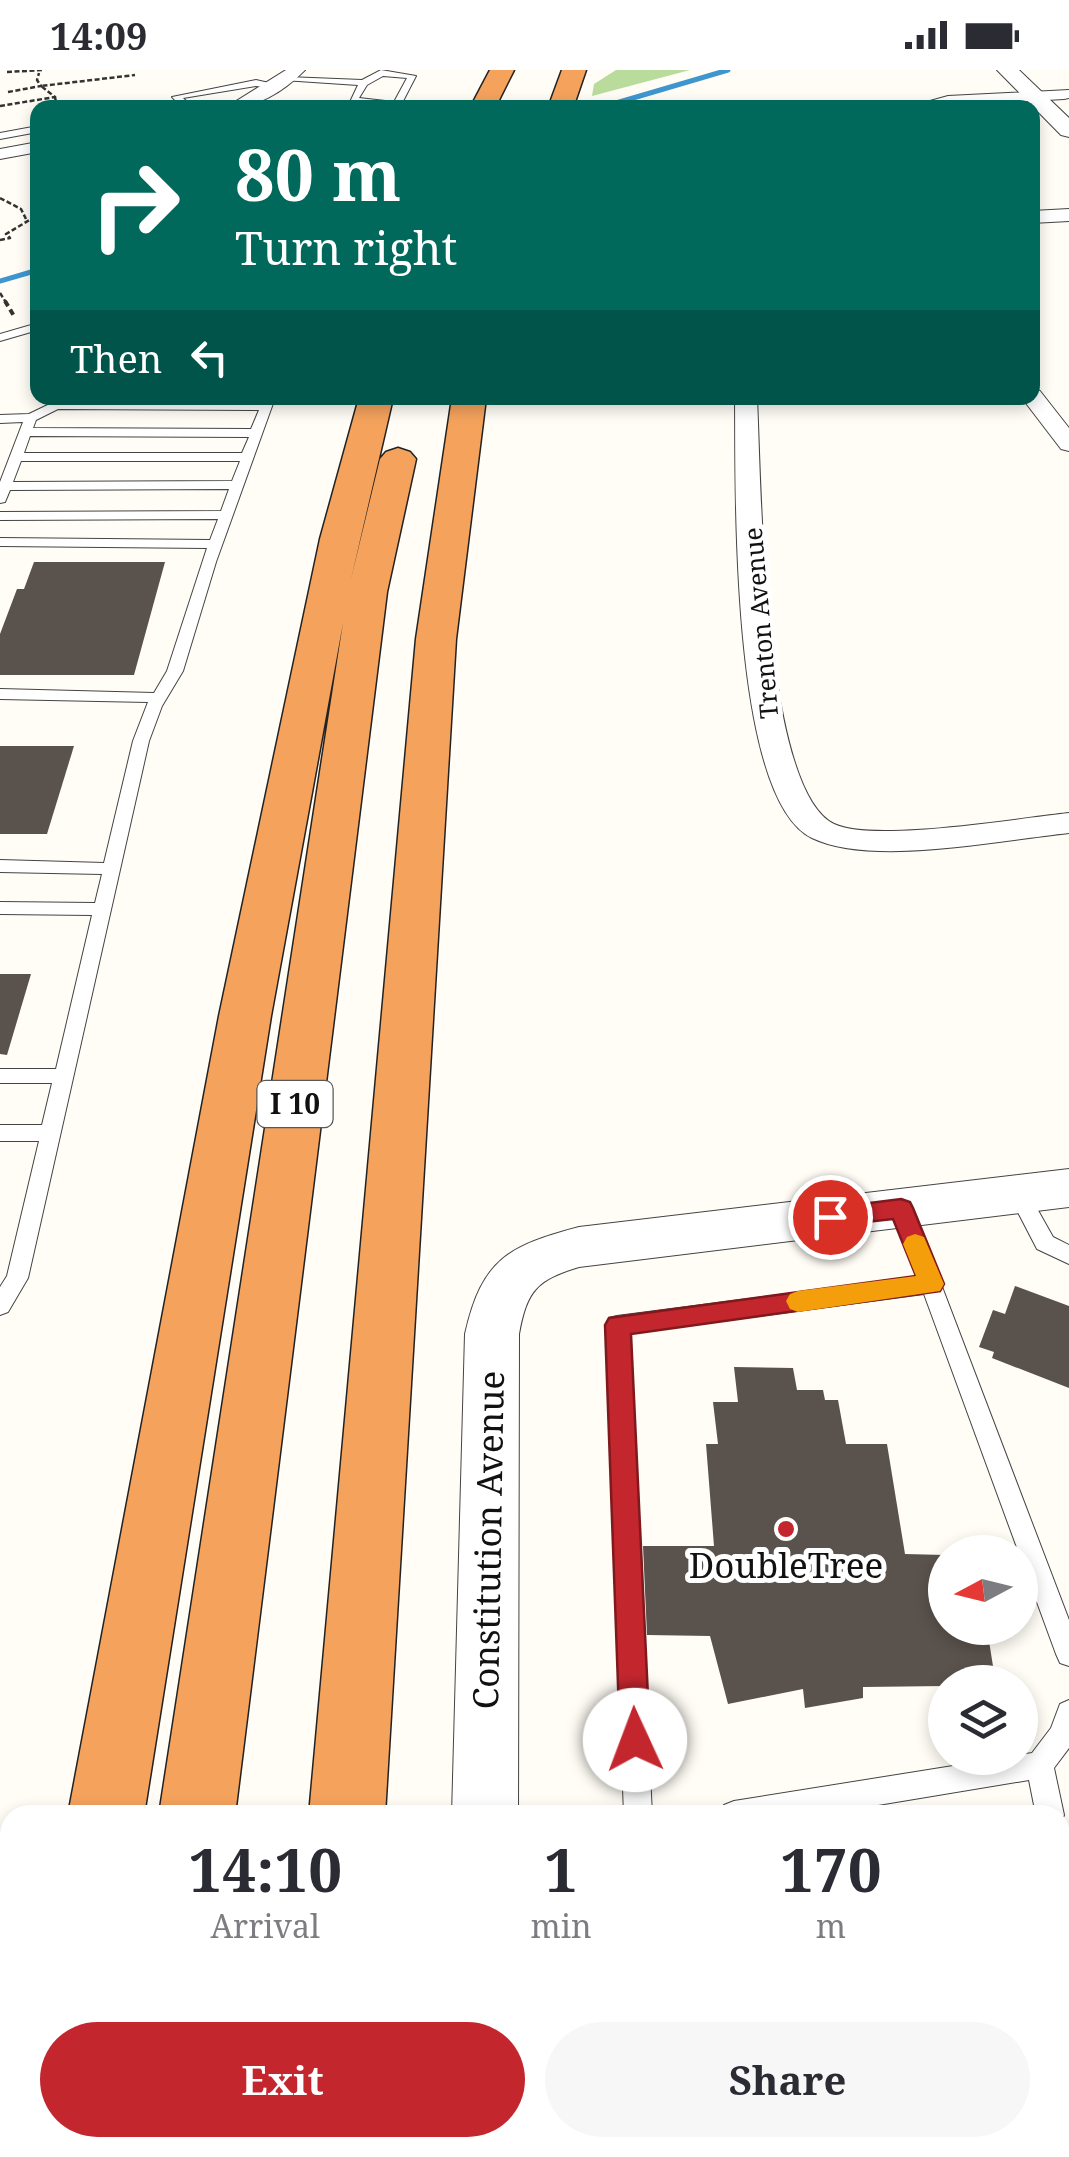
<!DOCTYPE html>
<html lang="en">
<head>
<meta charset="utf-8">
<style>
  :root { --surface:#fff; --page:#f7f7f7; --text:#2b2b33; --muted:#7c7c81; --accent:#c4262e }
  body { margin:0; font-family:"Noto Serif",serif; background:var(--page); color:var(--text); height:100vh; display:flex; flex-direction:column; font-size:38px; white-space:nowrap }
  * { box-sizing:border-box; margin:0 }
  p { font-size:32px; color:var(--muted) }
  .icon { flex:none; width:55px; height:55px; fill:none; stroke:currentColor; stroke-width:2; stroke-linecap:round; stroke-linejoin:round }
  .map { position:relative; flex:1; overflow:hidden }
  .sheet { position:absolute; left:0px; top:1735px; width:1070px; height:352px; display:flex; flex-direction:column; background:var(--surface); border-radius:30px 30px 0 0; box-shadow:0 5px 15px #0003 }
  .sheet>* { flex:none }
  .guide { position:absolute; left:30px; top:30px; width:1010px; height:305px; border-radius:20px; box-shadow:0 5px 15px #0003; background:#00695c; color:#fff; overflow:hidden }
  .needle { width:65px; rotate:263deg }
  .controls { position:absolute; left:928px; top:1465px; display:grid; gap:20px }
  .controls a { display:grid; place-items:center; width:110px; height:110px; border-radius:50%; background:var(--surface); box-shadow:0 5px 15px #0003; font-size:50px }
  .pin { position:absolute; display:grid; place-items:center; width:85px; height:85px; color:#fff; margin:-42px; border:5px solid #fff; border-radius:50%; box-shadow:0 2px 10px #0007 }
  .me { position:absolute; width:110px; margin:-55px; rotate:358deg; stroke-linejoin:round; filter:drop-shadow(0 0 8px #0008) }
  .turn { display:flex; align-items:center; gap:35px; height:210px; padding:0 40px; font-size:45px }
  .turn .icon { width:130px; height:130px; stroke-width:2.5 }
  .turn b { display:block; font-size:70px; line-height:85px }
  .then { display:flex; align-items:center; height:95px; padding:0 40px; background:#0003; gap:20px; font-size:38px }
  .eta { display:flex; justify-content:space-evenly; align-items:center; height:170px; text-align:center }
  .eta b { font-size:60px; font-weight:700; line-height:70px }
  .action { display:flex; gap:20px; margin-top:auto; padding:20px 40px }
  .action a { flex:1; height:115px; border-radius:60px; background:var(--accent); color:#fff; font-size:40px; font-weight:700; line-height:115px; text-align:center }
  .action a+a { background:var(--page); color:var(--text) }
  .status { display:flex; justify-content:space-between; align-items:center; height:70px; padding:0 50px; background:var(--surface); direction:ltr }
  .status svg { height:28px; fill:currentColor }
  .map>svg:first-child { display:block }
  .forest { fill:#b9dc9c }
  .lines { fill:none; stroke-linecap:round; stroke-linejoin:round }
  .stream { stroke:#3f96cf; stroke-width:5 }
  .building { fill:#5a524d }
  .service-casing { stroke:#444; stroke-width:2 }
  .minor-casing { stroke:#444; stroke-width:2 }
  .tertiary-casing { stroke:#444; stroke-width:2 }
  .motorway-casing { stroke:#222; stroke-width:3 }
  .path-far1 { stroke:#333; stroke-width:2.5; stroke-dasharray:5 2.5; stroke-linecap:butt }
  .path { stroke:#333; stroke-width:4; stroke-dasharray:6 4; stroke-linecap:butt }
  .service { fill:#fff; fill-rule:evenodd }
  .minor { fill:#fff; fill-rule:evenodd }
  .tertiary { fill:#fff; fill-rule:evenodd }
  .motorway { fill:#f5a25d; fill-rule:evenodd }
  .route { fill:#c4262e; stroke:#7f191e; stroke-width:2.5 }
  .slow { fill:#f59e0b }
  .poi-dot { fill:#c4262e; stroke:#fff; stroke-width:4 }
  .labels { text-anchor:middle; stroke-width:10; stroke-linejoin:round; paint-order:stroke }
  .far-street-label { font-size:25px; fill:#111; stroke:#fff }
  .shield { fill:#fff; stroke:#585858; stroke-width:2.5 }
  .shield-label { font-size:28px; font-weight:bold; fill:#111 }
  .near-street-label { font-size:35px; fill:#111; stroke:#fff }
  .near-poi-label { font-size:35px; fill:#111; stroke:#fff }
</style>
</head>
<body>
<div class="status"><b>14:09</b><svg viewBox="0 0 49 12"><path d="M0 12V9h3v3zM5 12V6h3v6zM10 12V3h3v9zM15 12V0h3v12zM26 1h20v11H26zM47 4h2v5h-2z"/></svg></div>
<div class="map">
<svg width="1069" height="2087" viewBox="0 0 1069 2087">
  <rect width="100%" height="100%" fill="#fffdf5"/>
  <polygon class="forest" points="616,0 690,0 592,26 594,14"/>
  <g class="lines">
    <g class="stream">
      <polyline points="599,38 728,0"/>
      <polyline points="0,211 38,200"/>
    </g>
  </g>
  <g class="building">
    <polygon points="34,492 165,492 134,605 0,605 0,564 17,519 24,519"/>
    <polygon points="0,676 74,676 47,764 0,764"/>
    <polygon points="0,904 31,904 7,985 0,984"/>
    <polygon points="1015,1216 1069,1236 1069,1318 992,1288 994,1282 979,1277 993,1240 1005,1244"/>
    <polygon points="734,1297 793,1298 797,1320 823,1320 825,1330 838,1330 846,1374 887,1374 905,1484 945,1485 945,1558 987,1558 995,1609 945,1612 945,1616 863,1617 863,1628 805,1638 803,1619 728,1634 710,1566 647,1565 643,1476 714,1476 706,1374 718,1374 713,1332 738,1332"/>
  </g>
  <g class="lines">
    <g class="service-casing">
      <g id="service">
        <path d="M381,0L416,6L400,37L350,32L358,15L283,10L287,7L362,10ZM383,6L407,8L394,32L359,28L367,15Z"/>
        <polygon points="256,10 282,16 278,19 256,16 183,28 193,38 183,38 172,27"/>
        <polygon points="38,56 38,62 0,69 0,63"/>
        <polygon points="38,253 38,260 0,271 0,264"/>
        <path d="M263,328H275L216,492L183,601L162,636L149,671L28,1208L8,1242L0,1245V1217L7,1206L39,1071H0V1055H42L52,1013H0V999H56L92,845L0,844V832L95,833L102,804L0,802V790L104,793L133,671L148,632L0,629V619L154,623L167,601L207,478L0,476V468L210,470L218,449L0,450V442L221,441L229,419L10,420L5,432L0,433V412L23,352L0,353V345L29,344L56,331L261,332ZM58,339L259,340L251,359L33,358L36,350ZM30,366L249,367L242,383H24ZM21,391H240L232,411L13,412Z"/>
        <polygon points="1019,1117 1026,1119 1053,1167 1069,1175 1069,1194 1037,1179 1009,1125 1012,1119"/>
        <polygon points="901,1130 908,1132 912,1138 1069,1550 1069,1596 1060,1593 1056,1584 924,1224 629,1263 652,1745 624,1745 606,1255 609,1248 617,1246 917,1207 890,1138 894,1132"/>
        <polygon points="1069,1630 1069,1678 1054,1698 1064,1745 1060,1754 1060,1745 1036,1745 1029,1710 818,1745 720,1745 724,1735 734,1731 1003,1688 1020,1688 1020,1685 1032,1683 1051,1658 1060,1634"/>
        <polygon points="1060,1781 1069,1785 1069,1854 1060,1851"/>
      </g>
    </g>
    <g class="minor-casing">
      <g id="minor">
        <path d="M286,0H305C282,23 257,38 225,38Z"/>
        <polygon points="1069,20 1069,28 1064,29 905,38 948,26"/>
        <polygon points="38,72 38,82 0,89 0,79"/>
        <polygon points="1069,139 1069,151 1032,153 1032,141"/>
        <polygon points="1032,319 1040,321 1069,358 1069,381 1061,379 1022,328 1032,328"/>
        <path d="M735,328H757C761,406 762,719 834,754C874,773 1020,748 1069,743V763C1002,770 872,797 812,768C729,728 736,413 735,328Z"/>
      </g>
    </g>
    <g class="tertiary-casing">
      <g id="tertiary">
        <polygon points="997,0 1019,0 1069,48 1069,67 1061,65"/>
        <path d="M1069,1099V1137L579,1197C536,1210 527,1221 519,1264L518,1745H452L465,1264C482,1189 508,1176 579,1157Z"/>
        <rect x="442" y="2078" width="74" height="9"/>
      </g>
    </g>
    <g class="motorway-casing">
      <g id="motorway">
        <polygon points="490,0 514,0 495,38 470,38"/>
        <polygon points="562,0 586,0 573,38 548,38"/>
        <polygon points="359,328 393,328 351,509 380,389 386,382 398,378 410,382 416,389 387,522 235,1745 159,1745 343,553 271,946 144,1745 68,1745 219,946 320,469"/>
        <polygon points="452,328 486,328 456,569 385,1745 309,1745 416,569"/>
        <polygon points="10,2066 10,2078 91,2078 90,2087 4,2087"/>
        <polygon points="110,2078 196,2078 194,2087 108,2087"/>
        <rect x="278" y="2078" width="86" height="9"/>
      </g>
    </g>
    <g class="path-far1">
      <polyline points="7,2 43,0"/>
      <polyline points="8,22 41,16 37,10 39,3"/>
      <polyline points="55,27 57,38"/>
      <polyline points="0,36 55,27 41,16 135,5"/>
      <polyline points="0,128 21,139 26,149"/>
      <polyline points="0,170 10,168 6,164 38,145"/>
      <polyline points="0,223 7,234"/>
    </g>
    <polyline class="path" points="5,231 14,246"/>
    <use href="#service" class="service"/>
    <use href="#minor" class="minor"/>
    <use href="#tertiary" class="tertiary"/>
    <use href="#motorway" class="motorway"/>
  </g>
  <polygon class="route" points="901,1129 910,1132 913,1138 944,1214 940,1221 631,1264 650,1670 646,1681 635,1685 624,1681 620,1670 605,1255 609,1248 916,1206 893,1149 830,1156 821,1154 818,1147 821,1140 830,1138"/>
  <polygon class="slow" points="915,1164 924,1167 944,1214 940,1221 798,1242 790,1239 786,1231 790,1224 798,1221 916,1206 903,1174 907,1167"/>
  <circle class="poi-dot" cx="786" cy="1459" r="10"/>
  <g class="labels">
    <g class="far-street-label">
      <text transform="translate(761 553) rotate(-95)" y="9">Trenton Avenue</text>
    </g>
    <rect class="shield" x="257.5" y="1011" width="75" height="46" rx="8"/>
    <g class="shield-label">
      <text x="295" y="1044">I 10</text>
    </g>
    <g class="near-street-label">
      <text transform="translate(489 1470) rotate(-89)" y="12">Constitution Avenue</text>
    </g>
    <g class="near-poi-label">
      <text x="786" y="1508">DoubleTree</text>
    </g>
  </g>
</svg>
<div class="controls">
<a><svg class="needle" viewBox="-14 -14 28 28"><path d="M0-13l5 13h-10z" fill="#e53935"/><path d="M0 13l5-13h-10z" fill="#7c7c81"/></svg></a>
<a><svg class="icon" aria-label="layers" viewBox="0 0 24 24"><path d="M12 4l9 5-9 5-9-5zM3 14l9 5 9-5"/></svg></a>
</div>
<div class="pin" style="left:830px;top:1147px;background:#d93025"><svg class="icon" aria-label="arrive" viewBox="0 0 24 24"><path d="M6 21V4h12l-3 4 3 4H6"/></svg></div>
<svg class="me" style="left:635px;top:1670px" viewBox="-20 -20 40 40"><circle r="19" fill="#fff"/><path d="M0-13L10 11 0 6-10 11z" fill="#c4262e"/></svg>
<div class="guide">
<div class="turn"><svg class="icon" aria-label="right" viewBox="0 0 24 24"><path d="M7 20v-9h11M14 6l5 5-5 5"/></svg><div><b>80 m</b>Turn right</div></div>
<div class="then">Then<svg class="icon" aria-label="left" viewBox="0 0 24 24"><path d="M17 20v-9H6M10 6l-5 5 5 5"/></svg></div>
</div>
<section class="sheet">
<div class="eta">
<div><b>14:10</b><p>Arrival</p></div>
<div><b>1</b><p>min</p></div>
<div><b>170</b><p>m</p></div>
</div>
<div class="action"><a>Exit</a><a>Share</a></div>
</section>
</div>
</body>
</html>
